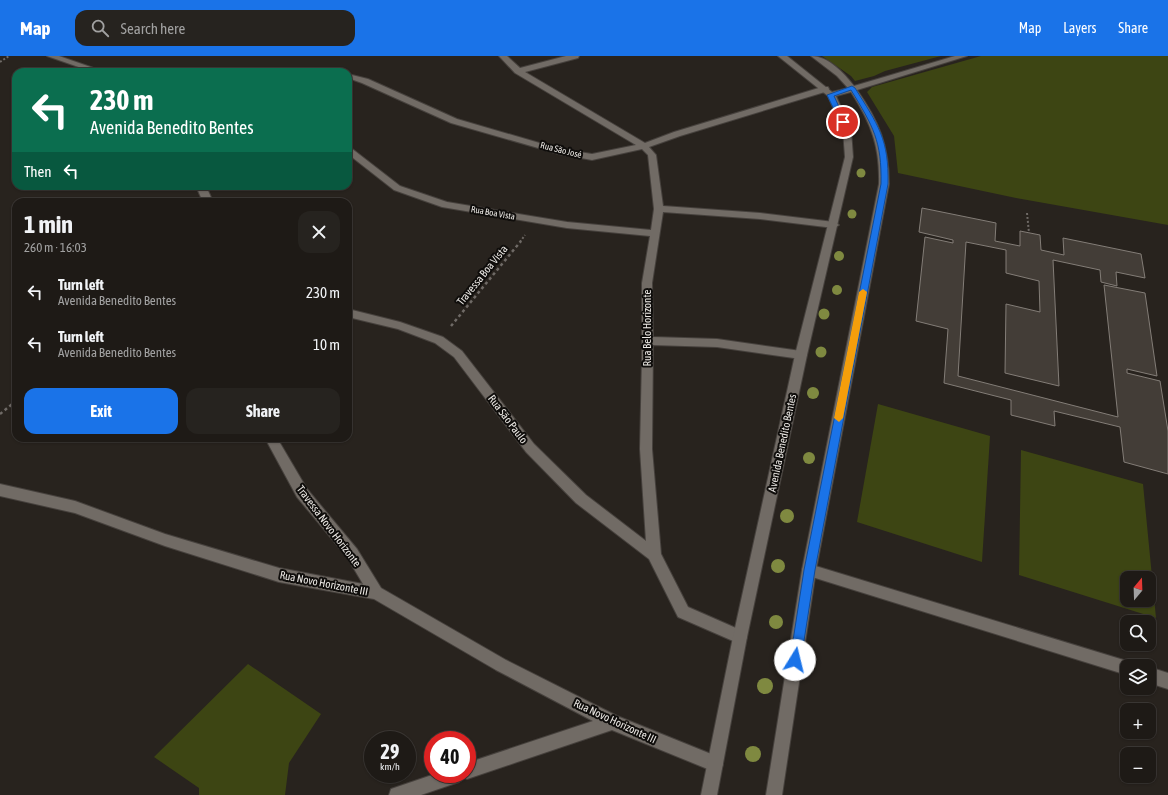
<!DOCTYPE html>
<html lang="en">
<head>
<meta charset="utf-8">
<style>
  :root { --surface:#1e1a16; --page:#26231f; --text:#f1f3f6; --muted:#a1a1a1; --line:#3c3835; --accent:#1a73e8 }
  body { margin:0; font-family:"Asap Condensed",sans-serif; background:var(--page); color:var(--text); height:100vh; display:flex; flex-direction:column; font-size:15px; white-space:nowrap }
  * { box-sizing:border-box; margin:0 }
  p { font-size:13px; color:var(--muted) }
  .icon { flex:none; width:22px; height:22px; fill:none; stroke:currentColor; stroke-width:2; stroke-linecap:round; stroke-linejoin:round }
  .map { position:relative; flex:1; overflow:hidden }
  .side { position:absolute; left:12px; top:142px; width:340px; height:244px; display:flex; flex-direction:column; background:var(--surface); border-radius:12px; box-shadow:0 1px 3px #0004,0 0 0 1px var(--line) }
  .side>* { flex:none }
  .banner { position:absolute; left:12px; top:12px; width:340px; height:122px; border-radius:12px; box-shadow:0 1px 3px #0004,0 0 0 1px var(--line); background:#0b6e4f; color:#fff; overflow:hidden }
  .needle { width:26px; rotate:19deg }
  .controls { position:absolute; left:1120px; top:515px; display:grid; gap:8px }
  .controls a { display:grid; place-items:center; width:36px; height:36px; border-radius:8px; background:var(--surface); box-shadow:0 1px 3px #0004,0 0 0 1px var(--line); font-size:20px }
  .speed { position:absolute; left:364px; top:675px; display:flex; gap:8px; font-size:20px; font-weight:700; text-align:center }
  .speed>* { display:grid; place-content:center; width:52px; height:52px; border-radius:50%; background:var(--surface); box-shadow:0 1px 3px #0004,0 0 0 1px var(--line); line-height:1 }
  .speed small { font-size:10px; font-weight:400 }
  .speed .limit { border:6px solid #d22; background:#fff; color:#111 }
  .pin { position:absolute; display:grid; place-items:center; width:34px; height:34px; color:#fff; margin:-17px; border:2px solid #fff; border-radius:50%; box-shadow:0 1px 4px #0007 }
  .me { position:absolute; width:44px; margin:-22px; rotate:9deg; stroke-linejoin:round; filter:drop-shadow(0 0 3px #0008) }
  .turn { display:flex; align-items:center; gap:14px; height:84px; padding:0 12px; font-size:18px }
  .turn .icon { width:52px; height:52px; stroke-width:2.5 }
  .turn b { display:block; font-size:28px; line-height:34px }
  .then { display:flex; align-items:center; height:38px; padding:0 12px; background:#0003; gap:8px; font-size:15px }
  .round { display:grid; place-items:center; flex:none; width:42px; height:42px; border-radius:12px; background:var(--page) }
  .head { display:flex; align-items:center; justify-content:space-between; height:68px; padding:0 12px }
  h1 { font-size:24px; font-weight:700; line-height:30px }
  .primary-button { display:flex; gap:8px; margin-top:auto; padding:8px 12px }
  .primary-button a { flex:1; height:46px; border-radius:12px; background:var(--accent); color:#fff; font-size:16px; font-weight:700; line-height:46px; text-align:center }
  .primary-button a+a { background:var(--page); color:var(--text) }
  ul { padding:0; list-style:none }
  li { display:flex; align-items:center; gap:12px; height:52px; padding:0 12px }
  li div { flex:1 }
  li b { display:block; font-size:15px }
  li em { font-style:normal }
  header { display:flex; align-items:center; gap:24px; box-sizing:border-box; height:56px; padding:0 20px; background:var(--accent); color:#fff }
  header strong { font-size:19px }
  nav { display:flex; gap:22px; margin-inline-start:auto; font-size:14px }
  .search { width:280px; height:36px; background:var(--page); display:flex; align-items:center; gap:10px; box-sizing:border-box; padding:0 14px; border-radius:12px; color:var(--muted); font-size:15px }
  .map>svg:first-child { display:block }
  .green { fill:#3d4513; fill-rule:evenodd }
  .building { fill:#433d37; stroke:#837d77 }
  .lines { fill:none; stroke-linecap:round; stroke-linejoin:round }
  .street-casing { stroke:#46413d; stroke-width:2 }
  .secondary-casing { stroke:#46413d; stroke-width:2 }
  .path-far1 { stroke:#6f6a66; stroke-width:2; stroke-dasharray:2 2; stroke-linecap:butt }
  .path { stroke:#6f6a66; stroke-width:2.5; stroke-dasharray:3 3; stroke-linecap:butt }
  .street { fill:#716b65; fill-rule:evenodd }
  .secondary { fill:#716b65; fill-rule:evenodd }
  .tree { fill:#7f8940 }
  .route { fill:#1a73e8; stroke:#114b97 }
  .slow { fill:#f59e0b }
  .labels { text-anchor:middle; stroke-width:4; stroke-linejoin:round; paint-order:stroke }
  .far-street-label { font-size:9px; fill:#ece9e5; stroke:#0f0d0b }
  .street-label { font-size:11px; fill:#ece9e5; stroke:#0f0d0b }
</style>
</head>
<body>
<header>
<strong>Map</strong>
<div class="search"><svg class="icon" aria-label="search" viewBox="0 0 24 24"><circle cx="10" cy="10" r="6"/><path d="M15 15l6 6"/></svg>Search here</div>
<nav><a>Map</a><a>Layers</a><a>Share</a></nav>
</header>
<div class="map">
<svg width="1168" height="739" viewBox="0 0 1168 739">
  <rect width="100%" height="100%" fill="#28231e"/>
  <g class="green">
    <polygon points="822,0 941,0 885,15 874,20 855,25 851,20"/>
    <polygon points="981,0 1168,0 1168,169 1016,142 898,117 894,80 867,36 872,31"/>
    <polygon points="878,348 990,380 982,506 857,466"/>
    <path d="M1021,394L1143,428L1156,562L1019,519ZM1127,522H1149V544H1127Z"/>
    <polygon points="248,608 321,658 289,707 285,739 199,739 199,732 154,701"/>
  </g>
  <polygon class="building" points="922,152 996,167 995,185 1020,190 1020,175 1040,179 1041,194 1064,199 1063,182 1141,198 1145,222 1116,216 1117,230 1101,226 1100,214 1053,204 1059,330 1005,317 1006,248 1040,256 1039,225 1006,217 1006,194 966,186 958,320 1118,361 1104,229 1145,237 1157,320 1127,313 1127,317 1160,325 1168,375 1168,418 1124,406 1120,371 1054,355 1055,370 1011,359 1011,344 944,327 948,273 916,265 925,181 953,187 953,184 919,176"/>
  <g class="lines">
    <g class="street-casing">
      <g id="street">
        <polygon points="47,0 59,0 105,16 93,16"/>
        <polygon points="499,0 507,0 520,12 566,0 579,0 578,2 525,16 645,87 674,76 822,31 828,31 829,33 828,35 680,80 649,91 656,99 663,150 760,157 834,166 839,169 834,172 760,163 663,156 652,227 653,281 717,283 801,295 805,296 807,299 805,302 801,303 717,291 653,289 652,393 661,498 688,551 745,576 747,581 745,586 740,588 678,561 649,503 576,447 526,396 454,301 435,287 398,273 348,261 348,253 400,266 443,281 462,295 534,388 586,439 646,485 640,393 642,302 642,227 650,180 567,172 442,151 394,134 348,98 348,91 351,92 400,130 447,146 567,166 651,174 654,153 648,99 642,93 592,104 559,98 451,67 362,27 348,22 348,18 368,23 457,63 560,93 592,98 636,89 515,17"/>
        <polygon points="294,12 327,14 331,16 262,16 266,14"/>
        <polygon points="196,130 206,130 213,146 203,146"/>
        <polygon points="265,382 277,382 307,433 357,493 381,532 506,604 617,660 721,702 723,708 721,714 715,716 612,674 467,723 465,722 459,726 421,739 389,739 391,733 435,718 467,718 467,707 593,665 496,614 374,543 279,526 165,490 75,457 0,440 0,428 75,445 165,478 279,512 363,528 347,501 297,441"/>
        <polygon points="809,508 1127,605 1132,607 1134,610 1127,610 1127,619 809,520 804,519 802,514 804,509"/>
        <polygon points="1149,611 1168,617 1168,633 1149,627"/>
      </g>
    </g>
    <g class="secondary-casing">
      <path id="secondary" d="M778,0H787L832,36L848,32L837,20L811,0C828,0 844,17 854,30L955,0H967L857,34C879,65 889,90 889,128L816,514L782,739H766L802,514L879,128C880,90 871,67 851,36L836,40L851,74L853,101L807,299L747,581L717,739H701L733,581L795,299L845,101L843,74L828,40Z"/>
    </g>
    <g class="path-far1">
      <polyline points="0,6 9,0"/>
      <polyline points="1027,157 1029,177"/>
      <polyline points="520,186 525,179"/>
    </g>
    <g class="path">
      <polyline points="451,270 521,185"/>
      <polyline points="0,358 16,345"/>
    </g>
    <use href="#street" class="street"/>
    <use href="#secondary" class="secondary"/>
  </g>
  <g class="tree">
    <circle cx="861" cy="117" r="4.5"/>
    <circle cx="852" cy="158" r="4.5"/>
    <circle cx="839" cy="200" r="5"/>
    <circle cx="837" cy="234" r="5"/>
    <circle cx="824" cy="258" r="5.5"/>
    <circle cx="821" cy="296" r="5.5"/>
    <circle cx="813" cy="337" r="6"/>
    <circle cx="809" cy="402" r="6"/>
    <circle cx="787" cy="460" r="7"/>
    <circle cx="778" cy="510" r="7"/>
    <circle cx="776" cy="566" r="7"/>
    <circle cx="765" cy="630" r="8"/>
    <circle cx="753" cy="698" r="8"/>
  </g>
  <path class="route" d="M852,30L855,32C878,69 889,83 888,128L815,514L801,604L799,608L795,610L791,608L790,604L804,514L881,128C882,85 873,70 851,34L834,40L846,66L843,68L840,66L827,39Z"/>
  <polygon class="slow" points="863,233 867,236 843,362 839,366 834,362 859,236"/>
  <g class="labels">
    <g class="far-street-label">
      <text transform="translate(561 94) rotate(14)" y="3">Rua São José</text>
      <text transform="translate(493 157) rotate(10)" y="3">Rua Boa Vista</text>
    </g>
    <g class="street-label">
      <text transform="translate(482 219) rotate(-51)" y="4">Travessa Boa Vista</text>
      <text transform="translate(647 272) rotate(-90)" y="4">Rua Belo Horizonte</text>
      <text transform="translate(508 363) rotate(53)" y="4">Rua São Paulo</text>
      <text transform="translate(782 387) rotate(-78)" y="4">Avenida Benedito Bentes</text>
      <text transform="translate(329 470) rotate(53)" y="4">Travessa Novo Horizonte</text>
      <text transform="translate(324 527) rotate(11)" y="4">Rua Novo Horizonte III</text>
      <text transform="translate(615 665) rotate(25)" y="4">Rua Novo Horizonte III</text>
    </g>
  </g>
</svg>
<div class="controls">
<a><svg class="needle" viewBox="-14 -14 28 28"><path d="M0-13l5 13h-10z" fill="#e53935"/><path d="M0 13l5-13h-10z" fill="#a1a1a1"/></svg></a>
<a><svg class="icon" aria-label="search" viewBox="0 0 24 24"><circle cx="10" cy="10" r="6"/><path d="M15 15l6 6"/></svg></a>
<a><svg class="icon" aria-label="layers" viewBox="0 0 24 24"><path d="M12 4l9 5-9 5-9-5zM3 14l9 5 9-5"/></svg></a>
<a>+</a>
<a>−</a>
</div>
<div class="speed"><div>29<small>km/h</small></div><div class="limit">40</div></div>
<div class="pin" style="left:843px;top:66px;background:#d93025"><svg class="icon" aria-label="arrive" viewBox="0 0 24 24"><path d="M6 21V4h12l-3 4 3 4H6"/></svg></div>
<svg class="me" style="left:795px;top:604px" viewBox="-20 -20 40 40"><circle r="19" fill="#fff"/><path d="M0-13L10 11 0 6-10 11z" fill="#1a73e8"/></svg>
<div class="banner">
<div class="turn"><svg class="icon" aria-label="left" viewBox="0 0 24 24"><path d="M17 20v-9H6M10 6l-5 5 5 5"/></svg><div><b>230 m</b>Avenida Benedito Bentes</div></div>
<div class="then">Then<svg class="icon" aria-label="left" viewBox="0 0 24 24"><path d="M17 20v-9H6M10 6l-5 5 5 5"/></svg></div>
</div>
<section class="side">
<div class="head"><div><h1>1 min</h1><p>260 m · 16:03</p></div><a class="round"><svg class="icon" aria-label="close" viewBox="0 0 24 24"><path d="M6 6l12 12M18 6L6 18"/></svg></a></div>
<ul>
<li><svg class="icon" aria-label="left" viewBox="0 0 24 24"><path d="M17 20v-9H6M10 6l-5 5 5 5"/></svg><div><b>Turn left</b><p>Avenida Benedito Bentes</p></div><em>230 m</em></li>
<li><svg class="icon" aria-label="left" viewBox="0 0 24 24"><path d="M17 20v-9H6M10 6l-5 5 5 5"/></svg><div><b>Turn left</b><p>Avenida Benedito Bentes</p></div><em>10 m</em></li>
</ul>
<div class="primary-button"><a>Exit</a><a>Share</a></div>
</section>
</div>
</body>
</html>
